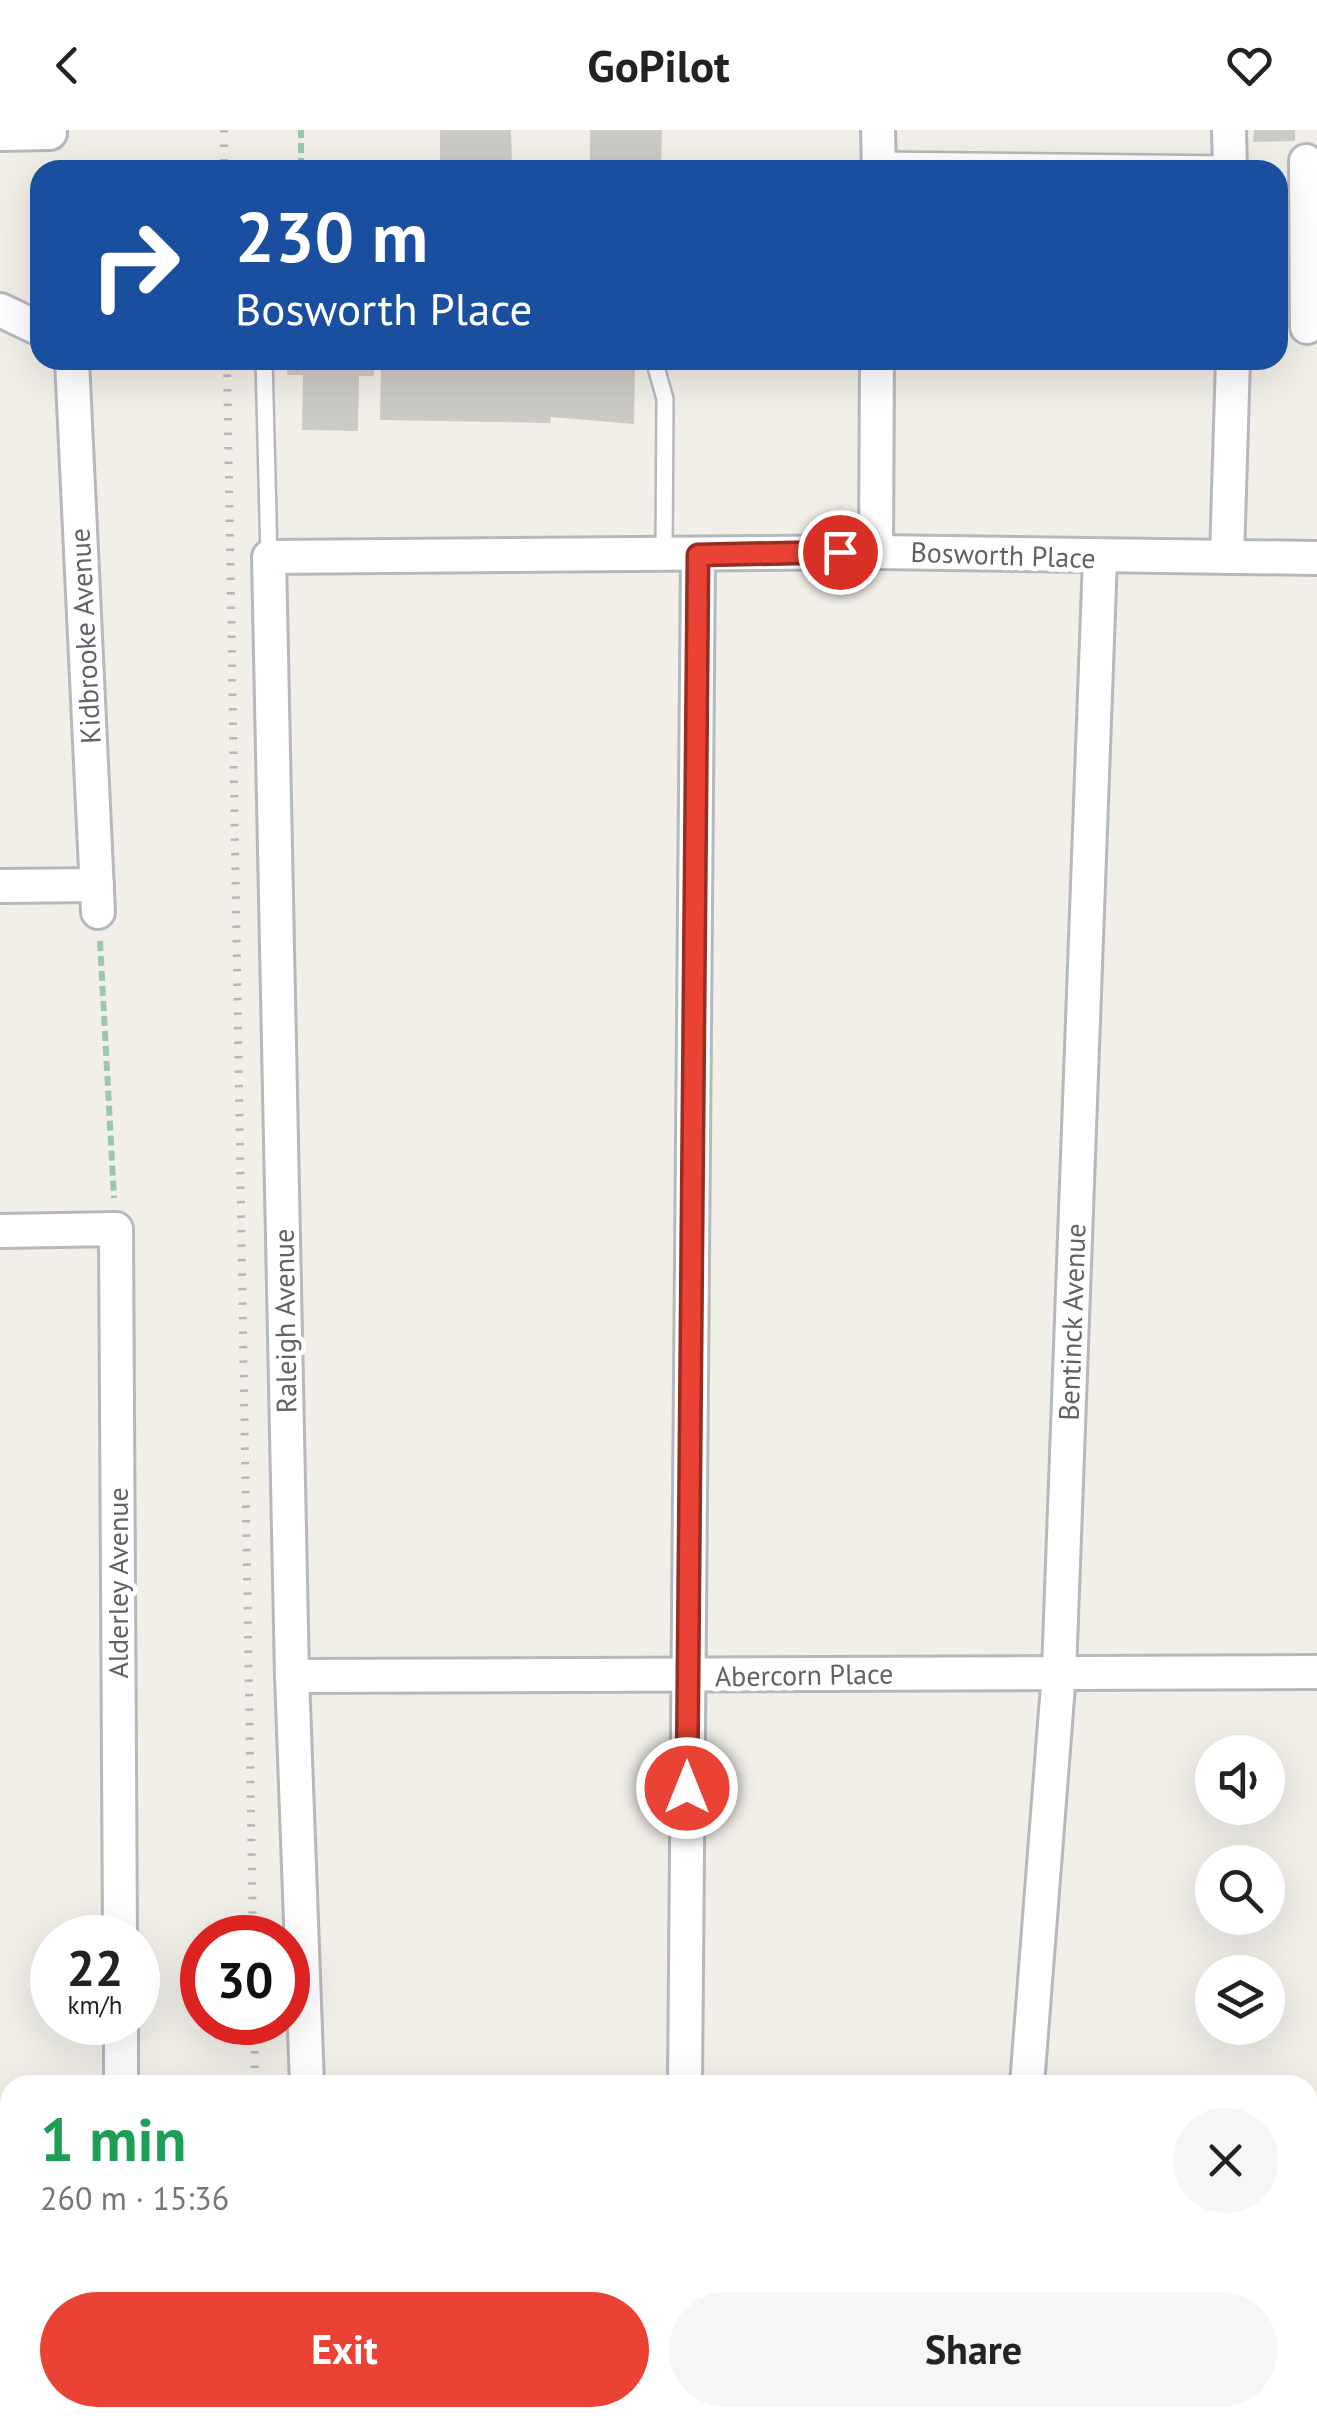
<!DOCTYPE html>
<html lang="en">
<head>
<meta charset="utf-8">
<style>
  :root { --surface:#fff; --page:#f6f6f6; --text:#222; --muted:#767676; --accent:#ea4335 }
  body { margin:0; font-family:"PT Sans",sans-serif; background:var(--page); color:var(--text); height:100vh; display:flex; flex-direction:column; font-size:38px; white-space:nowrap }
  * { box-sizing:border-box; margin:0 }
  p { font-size:32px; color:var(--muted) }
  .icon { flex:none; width:55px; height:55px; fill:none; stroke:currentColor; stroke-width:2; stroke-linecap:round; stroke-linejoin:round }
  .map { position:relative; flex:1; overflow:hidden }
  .sheet { position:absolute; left:0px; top:1945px; width:1318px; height:352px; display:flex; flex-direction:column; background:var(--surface); border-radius:30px 30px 0 0; box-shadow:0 10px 40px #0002 }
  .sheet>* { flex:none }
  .hud { position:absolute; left:30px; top:30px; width:1258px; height:210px; border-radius:30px; box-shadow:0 10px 40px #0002; background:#1a4fa0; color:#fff; overflow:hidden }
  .buttons { position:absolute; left:1195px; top:1605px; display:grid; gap:20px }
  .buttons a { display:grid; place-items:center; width:90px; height:90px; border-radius:50%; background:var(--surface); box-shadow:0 10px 40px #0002; font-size:50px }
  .speed { position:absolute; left:30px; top:1785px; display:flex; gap:20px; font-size:50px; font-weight:700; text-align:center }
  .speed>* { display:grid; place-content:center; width:130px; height:130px; border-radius:50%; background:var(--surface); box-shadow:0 10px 40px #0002; line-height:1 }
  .speed small { font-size:25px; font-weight:400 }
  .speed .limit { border:15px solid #d22; background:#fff; color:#111 }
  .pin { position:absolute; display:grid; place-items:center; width:85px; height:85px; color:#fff; margin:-42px; border:5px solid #fff; border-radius:50%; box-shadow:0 2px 10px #0007 }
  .me { position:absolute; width:110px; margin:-55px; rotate:0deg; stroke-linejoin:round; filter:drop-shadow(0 0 8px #0008) }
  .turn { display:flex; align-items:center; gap:35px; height:210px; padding:0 40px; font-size:45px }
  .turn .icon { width:130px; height:130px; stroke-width:2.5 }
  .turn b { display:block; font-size:70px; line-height:85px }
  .round { display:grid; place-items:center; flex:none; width:105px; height:105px; border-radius:52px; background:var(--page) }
  .overview { display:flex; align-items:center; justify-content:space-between; height:170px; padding:0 40px }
  h1 { font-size:60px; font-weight:700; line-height:75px; color:#1e9e55 }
  .primary-button { display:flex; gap:20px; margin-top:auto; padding:20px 40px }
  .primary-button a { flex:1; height:115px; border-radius:60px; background:var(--accent); color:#fff; font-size:40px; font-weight:700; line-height:115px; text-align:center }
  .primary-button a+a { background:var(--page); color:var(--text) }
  header { display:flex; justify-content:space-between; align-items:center; height:130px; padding:0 40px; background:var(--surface); font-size:45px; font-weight:700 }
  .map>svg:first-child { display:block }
  .building { fill:#cccac5 }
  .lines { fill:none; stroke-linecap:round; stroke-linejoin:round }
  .service-casing { stroke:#b5b8bc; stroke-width:20 }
  .minor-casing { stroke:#b5b8bc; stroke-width:38 }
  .path { stroke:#9cc7a9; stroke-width:6; stroke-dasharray:10 5; stroke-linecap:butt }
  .service { stroke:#fff; stroke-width:15 }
  .minor { stroke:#fff; stroke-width:32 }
  .rail { stroke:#b6b7b8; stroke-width:8; stroke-dasharray:2.5 12; stroke-linecap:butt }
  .route-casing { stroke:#982c22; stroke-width:25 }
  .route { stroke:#ea4335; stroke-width:18 }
  .labels { text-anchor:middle; stroke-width:10; stroke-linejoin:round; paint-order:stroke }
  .street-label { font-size:28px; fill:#5f6368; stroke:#fff }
</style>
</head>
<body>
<header><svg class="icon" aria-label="back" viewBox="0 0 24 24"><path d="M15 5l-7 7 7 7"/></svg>GoPilot<svg class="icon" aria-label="heart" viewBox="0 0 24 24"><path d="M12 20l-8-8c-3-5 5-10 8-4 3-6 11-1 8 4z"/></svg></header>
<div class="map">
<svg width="1317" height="2297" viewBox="0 0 1317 2297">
  <rect width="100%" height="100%" fill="#f1efe8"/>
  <g class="building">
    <polygon points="440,0 511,0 512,40 440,40"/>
    <polygon points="590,0 662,0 661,40 590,40"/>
    <polygon points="1254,0 1295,0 1295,11 1253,12"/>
    <polygon points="288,230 374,230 374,246 359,246 358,301 302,300 303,245 287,245"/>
    <polygon points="381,230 635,230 634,294 551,287 550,293 380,290"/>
  </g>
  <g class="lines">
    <g class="service-casing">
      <g id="service">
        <polyline points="879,30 1230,34"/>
        <polyline points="264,230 269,427"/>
        <polyline points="654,230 665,269 664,425"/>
      </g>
    </g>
    <g class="minor-casing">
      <g id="minor">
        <polyline points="878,0 879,40"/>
        <polyline points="1229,0 1230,40"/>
        <polyline points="0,4 50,3"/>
        <polyline points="1306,31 1307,197"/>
        <polyline points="0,180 40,199"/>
        <polyline points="72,230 98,782"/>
        <polyline points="876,422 877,230"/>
        <polyline points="1227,427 1233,230"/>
        <polyline points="0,756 97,755"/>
        <polyline points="0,1101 116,1099 120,1808"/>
        <polyline points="292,1546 1317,1542"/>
        <polyline points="121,1892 121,1955"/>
        <polyline points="307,1955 292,1546 269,427 876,422 1317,428"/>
        <polyline points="685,1955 698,425"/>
        <polyline points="1027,1955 1059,1542 1100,428"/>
        <polyline points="0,2115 10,2115"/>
        <polyline points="125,2288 125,2297"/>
        <polyline points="319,2288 320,2297"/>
        <polyline points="682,2297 683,2288"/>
        <polyline points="1000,2297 1001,2288"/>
      </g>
    </g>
    <g class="path">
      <polyline points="288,40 301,40 301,0"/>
      <polyline points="100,811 114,1068"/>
    </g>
    <use href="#service" class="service"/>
    <use href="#minor" class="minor"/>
    <g class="rail">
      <polyline points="224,0 224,40"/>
      <polyline points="227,230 253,1808"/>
      <polyline points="254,1892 255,1955"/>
      <polyline points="261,2288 261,2297"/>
    </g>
  </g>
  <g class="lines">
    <g class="route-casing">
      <polyline id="route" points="687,1658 698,425 840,422"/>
    </g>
    <use href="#route" class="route"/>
  </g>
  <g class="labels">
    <g class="street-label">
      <text transform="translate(1003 425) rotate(2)" y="10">Bosworth Place</text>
      <text transform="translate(85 506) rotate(-93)" y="10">Kidbrooke Avenue</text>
      <text transform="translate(285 1191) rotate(-91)" y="10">Raleigh Avenue</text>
      <text transform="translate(1072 1192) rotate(-88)" y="10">Bentinck Avenue</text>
      <text transform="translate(118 1453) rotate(-90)" y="10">Alderley Avenue</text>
      <text transform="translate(804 1545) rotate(-1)" y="10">Abercorn Place</text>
    </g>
  </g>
</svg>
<div class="buttons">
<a><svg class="icon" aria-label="sound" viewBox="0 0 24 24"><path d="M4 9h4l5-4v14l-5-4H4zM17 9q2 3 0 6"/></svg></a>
<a><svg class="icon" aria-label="search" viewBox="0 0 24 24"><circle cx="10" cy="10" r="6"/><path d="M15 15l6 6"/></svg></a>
<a><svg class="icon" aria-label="layers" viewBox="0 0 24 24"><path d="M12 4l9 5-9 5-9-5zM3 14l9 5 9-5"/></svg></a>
</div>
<div class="speed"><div>22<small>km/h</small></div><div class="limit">30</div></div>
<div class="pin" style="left:840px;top:422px;background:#d93025"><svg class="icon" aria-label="arrive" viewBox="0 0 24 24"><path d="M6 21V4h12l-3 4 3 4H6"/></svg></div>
<svg class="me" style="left:687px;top:1658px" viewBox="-20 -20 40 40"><circle r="17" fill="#ea4335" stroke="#fff" stroke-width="3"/><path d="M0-11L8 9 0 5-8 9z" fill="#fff"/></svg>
<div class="hud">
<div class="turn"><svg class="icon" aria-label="right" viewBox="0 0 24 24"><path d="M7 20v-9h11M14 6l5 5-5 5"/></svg><div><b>230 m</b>Bosworth Place</div></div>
</div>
<section class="sheet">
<div class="overview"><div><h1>1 min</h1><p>260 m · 15:36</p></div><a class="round"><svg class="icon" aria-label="close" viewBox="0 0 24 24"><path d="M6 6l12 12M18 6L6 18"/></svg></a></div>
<div class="primary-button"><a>Exit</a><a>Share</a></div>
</section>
</div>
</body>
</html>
